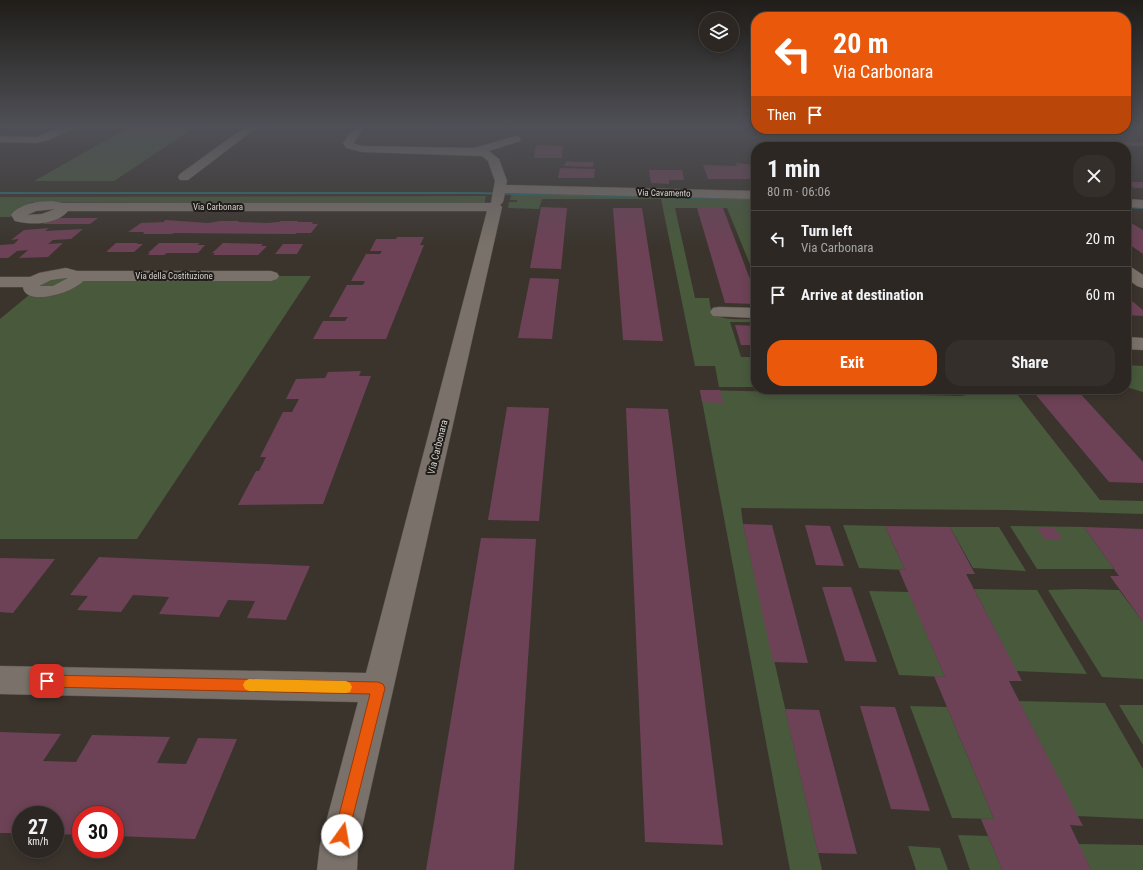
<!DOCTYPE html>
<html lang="en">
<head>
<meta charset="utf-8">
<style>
  :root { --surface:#2c2722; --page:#342f2a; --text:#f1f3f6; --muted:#a6a5a5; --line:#484440; --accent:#ea580c }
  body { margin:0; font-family:"Roboto Condensed",sans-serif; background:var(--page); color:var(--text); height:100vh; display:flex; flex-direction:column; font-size:15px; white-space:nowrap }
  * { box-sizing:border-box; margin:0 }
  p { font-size:13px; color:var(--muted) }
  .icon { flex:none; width:22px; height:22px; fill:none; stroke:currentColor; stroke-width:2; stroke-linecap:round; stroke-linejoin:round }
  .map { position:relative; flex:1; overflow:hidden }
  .side { position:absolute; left:751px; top:142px; width:380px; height:252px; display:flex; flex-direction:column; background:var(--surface); border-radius:16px; box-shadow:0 2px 10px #0003,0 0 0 1px var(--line) }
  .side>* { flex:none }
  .banner { position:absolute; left:751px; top:12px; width:380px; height:122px; border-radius:16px; box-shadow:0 2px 10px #0003,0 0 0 1px var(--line); background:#ea580c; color:#fff; overflow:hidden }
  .buttons { position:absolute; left:699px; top:12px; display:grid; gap:8px }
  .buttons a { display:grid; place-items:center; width:40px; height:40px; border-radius:50%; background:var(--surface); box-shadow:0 2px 10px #0003,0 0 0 1px var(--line); font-size:20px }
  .speed { position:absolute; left:12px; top:806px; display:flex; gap:8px; font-size:20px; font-weight:700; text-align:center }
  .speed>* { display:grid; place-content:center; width:52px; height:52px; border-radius:50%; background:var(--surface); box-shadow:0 2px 10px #0003,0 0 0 1px var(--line); line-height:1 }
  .speed small { font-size:10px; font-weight:400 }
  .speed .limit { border:6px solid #d22; background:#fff; color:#111 }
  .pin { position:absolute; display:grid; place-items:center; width:34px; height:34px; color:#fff; margin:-17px; border-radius:8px; box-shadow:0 2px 6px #0006 }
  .me { position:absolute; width:44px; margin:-22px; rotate:13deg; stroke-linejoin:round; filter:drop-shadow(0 0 3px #0008) }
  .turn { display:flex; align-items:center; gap:14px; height:84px; padding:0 16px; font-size:18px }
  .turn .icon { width:52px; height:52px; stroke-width:2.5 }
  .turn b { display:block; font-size:28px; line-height:34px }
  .then { display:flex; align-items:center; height:38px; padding:0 16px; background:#0003; gap:8px; font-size:15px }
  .round { display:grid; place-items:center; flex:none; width:42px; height:42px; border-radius:16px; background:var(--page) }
  .head { display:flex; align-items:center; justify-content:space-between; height:68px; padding:0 16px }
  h1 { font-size:24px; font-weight:700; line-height:30px }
  .action { display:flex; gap:8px; margin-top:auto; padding:8px 16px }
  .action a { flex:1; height:46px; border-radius:16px; background:var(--accent); color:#fff; font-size:16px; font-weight:700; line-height:46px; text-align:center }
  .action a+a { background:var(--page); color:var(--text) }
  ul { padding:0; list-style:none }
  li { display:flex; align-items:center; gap:12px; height:56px; padding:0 16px; border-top:1px solid var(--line) }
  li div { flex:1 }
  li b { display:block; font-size:15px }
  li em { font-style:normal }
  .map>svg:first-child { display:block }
  .green { fill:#48593c }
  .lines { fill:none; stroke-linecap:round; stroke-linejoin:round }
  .stream { fill:#2c6d71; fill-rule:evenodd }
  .building { fill:#6d4256 }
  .street-casing { stroke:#58524c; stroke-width:1 }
  .street { fill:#7a726a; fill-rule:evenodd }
  .route { fill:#ea580c; stroke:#983908 }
  .slow { fill:#f59e0b }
  .labels { text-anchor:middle; stroke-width:4; stroke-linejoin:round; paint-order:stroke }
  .far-street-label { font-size:9px; fill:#d7d2ce; stroke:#1f1c19 }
  .street-label { font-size:10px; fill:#d7d2ce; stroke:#1f1c19 }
</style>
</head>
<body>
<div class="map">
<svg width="1143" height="870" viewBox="0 0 1143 870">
  <rect width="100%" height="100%" fill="#3b342d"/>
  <g class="green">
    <polygon points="133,125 198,125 114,181 34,181"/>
    <path d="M512,191L756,197V279L727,208H675L695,298H709C710,303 710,310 714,314C723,321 745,319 756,319V322H730L741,357H756V387H719L715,366H695L661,199H542L539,209L508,208L509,202H517V200H510Z"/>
    <polygon points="486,196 484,205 32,202 10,217 0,217 0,197"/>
    <polygon points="52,276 311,276 137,539 0,539 0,319"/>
    <polygon points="1126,365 1143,366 1143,392 1126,387"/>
    <polygon points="842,389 976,389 957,392"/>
    <polygon points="993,389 1013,389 1100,500 1143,501 1143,514 1006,510 741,508 743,524 822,870 790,870 700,390 961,396"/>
    <polygon points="843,525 885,526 905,570 859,568"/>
    <polygon points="1010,526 1084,527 1114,569 1037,569"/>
    <polygon points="950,527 999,527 1026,571 973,568"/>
    <polygon points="974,589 1037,590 1087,674 1016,671"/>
    <polygon points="1077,589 1119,590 1143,622 1143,679 1102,677 1048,590"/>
    <polygon points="869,591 909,592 945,677 899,675"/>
    <polygon points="1019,701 1105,703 1143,769 1143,819 1077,816"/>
    <polygon points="1119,705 1143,705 1143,745"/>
    <polygon points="910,706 947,707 994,819 952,818"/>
    <polygon points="958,835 988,836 1002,870 970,870"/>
    <polygon points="1078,844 1143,845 1143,870 1091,870"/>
    <polygon points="908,846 940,848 948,870 916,870"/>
  </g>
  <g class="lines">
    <g class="stream">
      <polygon points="0,192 475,192 756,198 756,200 475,194 0,194"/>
      <polygon points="1126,206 1143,207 1143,209 1126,208"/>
    </g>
  </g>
  <g class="building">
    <polygon points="444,125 476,125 475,127 443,127"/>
    <polygon points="1120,142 1143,142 1143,146 1128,146"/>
    <polygon points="536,145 563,146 562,158 534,158"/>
    <polygon points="566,161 576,162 594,162 593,167 564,166"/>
    <polygon points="736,163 756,165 756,184 754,184 752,179 708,179 703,165 737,166"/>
    <polygon points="560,168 595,169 594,178 558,178"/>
    <polygon points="649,170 682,170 684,180 669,180 669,184 651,183"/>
    <polygon points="1126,182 1143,182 1143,188 1134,188"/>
    <polygon points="541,207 567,208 561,269 530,268"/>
    <polygon points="613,208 642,208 663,341 623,340"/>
    <polygon points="697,208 723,208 756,295 756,304 725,303"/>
    <polygon points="52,218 98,218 90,224 43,224"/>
    <polygon points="165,220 208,223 220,221 239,221 238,222 267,223 279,222 281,221 298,221 297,222 313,222 312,224 318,224 311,233 297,233 295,234 174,233 172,234 143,234 144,232 128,232 141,223 164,222"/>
    <polygon points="1126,223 1133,224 1143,230 1143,254 1126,242"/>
    <polygon points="49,228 45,231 83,229 71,239 53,240 48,244 63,243 48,257 19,258 28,250 17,251 8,258 0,258 0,245 14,244 19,239 11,240 24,230"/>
    <polygon points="397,237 424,237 420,245 424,245 386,339 313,339 323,321 345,321 348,317 329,317 347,285 363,285 365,281 351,281 366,254 380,254 382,251 370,251 376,239 396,239"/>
    <polygon points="116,243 138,243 137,244 143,244 134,252 106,252"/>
    <polygon points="159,243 200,243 197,245 205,245 198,253 167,253 164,255 148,255 150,253 148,253"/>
    <polygon points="223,243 263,244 261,246 267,246 258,255 213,255 215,253 212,253"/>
    <polygon points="283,244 303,244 297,254 275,254"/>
    <polygon points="530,278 559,279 552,339 518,338"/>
    <polygon points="1126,301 1132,301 1143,310 1143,316 1126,315"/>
    <polygon points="735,325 756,326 756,341 753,341 754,345 741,345"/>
    <polygon points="361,371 359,376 371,376 323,504 238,505 256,471 259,471 266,457 260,457 283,412 292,412 299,399 286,399 296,379 325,378 328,372"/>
    <polygon points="1031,389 1076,389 1143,462 1143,483 1109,482"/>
    <polygon points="700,390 720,390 723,403 702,402"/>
    <polygon points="507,407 549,408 539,521 488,520"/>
    <polygon points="626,408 668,409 723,845 645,842"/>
    <polygon points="743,524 772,525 808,663 773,662"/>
    <polygon points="805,525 830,526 844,566 816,565"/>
    <polygon points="885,526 950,527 975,574 966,574 1022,681 1009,681 1083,826 1070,825 1091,870 1002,870 981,819 994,819 934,676 945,677 904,582 899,570 905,570"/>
    <polygon points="1037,527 1054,527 1063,540 1045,540"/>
    <polygon points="1084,527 1143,529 1143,622 1110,576 1119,576"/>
    <polygon points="481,538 536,539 514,870 426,870"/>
    <polygon points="99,557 310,566 286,620 247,618 255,601 228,600 219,617 159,614 169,597 133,595 121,612 77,610 88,596 70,595"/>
    <polygon points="0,558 55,559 13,613 0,612"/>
    <polygon points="822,587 851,587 877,662 845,661"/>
    <polygon points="860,706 895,707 930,811 891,809"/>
    <polygon points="785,709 819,710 857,854 818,853"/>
    <polygon points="0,732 61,734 43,761 76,762 92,735 170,737 157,763 186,764 198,738 237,739 195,839 115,836 115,815 81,815 81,835 55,834 55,815 21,815 21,833 0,833"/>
  </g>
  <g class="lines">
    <g class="street-casing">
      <g id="street">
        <polygon points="65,125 79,125 49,140 37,143 0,142 0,136 37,137"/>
        <polygon points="248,125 260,125 188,180 180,180 178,177 180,174"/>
        <path d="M357,125H367L353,143L362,146L474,148L516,136L520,137L521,139L520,141L489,151L499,159L507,181L506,185L756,191V199L505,193L503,202L500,205L502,207L358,845L357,870H317L320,845L358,702L0,694V666L366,673L487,211H68C56,225 32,225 15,221L11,215C20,202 49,199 62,203H491L495,181L488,161L482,156L362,152L346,148L343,143ZM55,209L42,214L27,215L36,211Z"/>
        <polygon points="1126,199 1143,200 1143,208 1126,207"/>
        <polygon points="1126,265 1131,267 1143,275 1143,288 1137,286 1126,278"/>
        <path d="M66,268L77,271H271L277,273L279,276L277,279L271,281H83C73,293 25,307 23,287H0V277H30L39,273ZM66,278H68L53,286H39L51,280Z"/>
        <polygon points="719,307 756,308 756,318 713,316 710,312 713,308"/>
        <polygon points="1126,337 1143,338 1143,350 1126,349"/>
      </g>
    </g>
    <use href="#street" class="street"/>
  </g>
  <linearGradient id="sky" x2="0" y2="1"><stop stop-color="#201d19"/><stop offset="0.51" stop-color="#4f5057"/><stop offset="1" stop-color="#4f5057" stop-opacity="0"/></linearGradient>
  <rect width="1143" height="247" fill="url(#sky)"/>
  <polygon class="route" points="47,675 378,682 383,684 385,688 347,840 342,843 336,840 334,835 370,694 47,687 42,685 40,681 42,677"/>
  <polygon class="slow" points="249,679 346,681 350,683 352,687 350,692 346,693 249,691 245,689 243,685 245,681"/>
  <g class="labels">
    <g class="far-street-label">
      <text transform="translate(664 193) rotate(1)" y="3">Via Cavamento</text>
      <text x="218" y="210">Via Carbonara</text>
      <text x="174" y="279">Via della Costituzione</text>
    </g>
    <g class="street-label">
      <text transform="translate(437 447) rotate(-76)" y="4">Via Carbonara</text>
    </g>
  </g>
</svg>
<div class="buttons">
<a><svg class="icon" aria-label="layers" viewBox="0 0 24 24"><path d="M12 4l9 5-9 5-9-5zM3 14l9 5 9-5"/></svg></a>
</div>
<div class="speed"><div>27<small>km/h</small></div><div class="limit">30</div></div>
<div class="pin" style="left:47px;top:681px;background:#d93025"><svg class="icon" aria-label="arrive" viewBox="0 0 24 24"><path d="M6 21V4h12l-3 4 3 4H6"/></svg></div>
<svg class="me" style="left:342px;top:835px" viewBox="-20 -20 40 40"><circle r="19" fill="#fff"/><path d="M0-13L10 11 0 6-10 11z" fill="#ea580c"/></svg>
<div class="banner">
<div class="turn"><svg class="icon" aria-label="left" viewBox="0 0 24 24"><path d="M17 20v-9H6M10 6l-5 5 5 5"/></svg><div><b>20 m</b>Via Carbonara</div></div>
<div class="then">Then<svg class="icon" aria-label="arrive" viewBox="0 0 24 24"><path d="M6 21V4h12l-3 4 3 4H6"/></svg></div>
</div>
<section class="side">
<div class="head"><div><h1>1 min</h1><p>80 m · 06:06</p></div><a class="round"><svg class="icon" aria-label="close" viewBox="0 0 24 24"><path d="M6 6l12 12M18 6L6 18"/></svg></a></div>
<ul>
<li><svg class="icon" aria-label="left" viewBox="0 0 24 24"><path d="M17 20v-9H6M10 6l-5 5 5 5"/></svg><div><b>Turn left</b><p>Via Carbonara</p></div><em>20 m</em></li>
<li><svg class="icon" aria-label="arrive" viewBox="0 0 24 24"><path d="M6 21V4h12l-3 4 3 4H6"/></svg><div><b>Arrive at destination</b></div><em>60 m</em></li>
</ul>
<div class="action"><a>Exit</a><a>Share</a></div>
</section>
</div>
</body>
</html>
